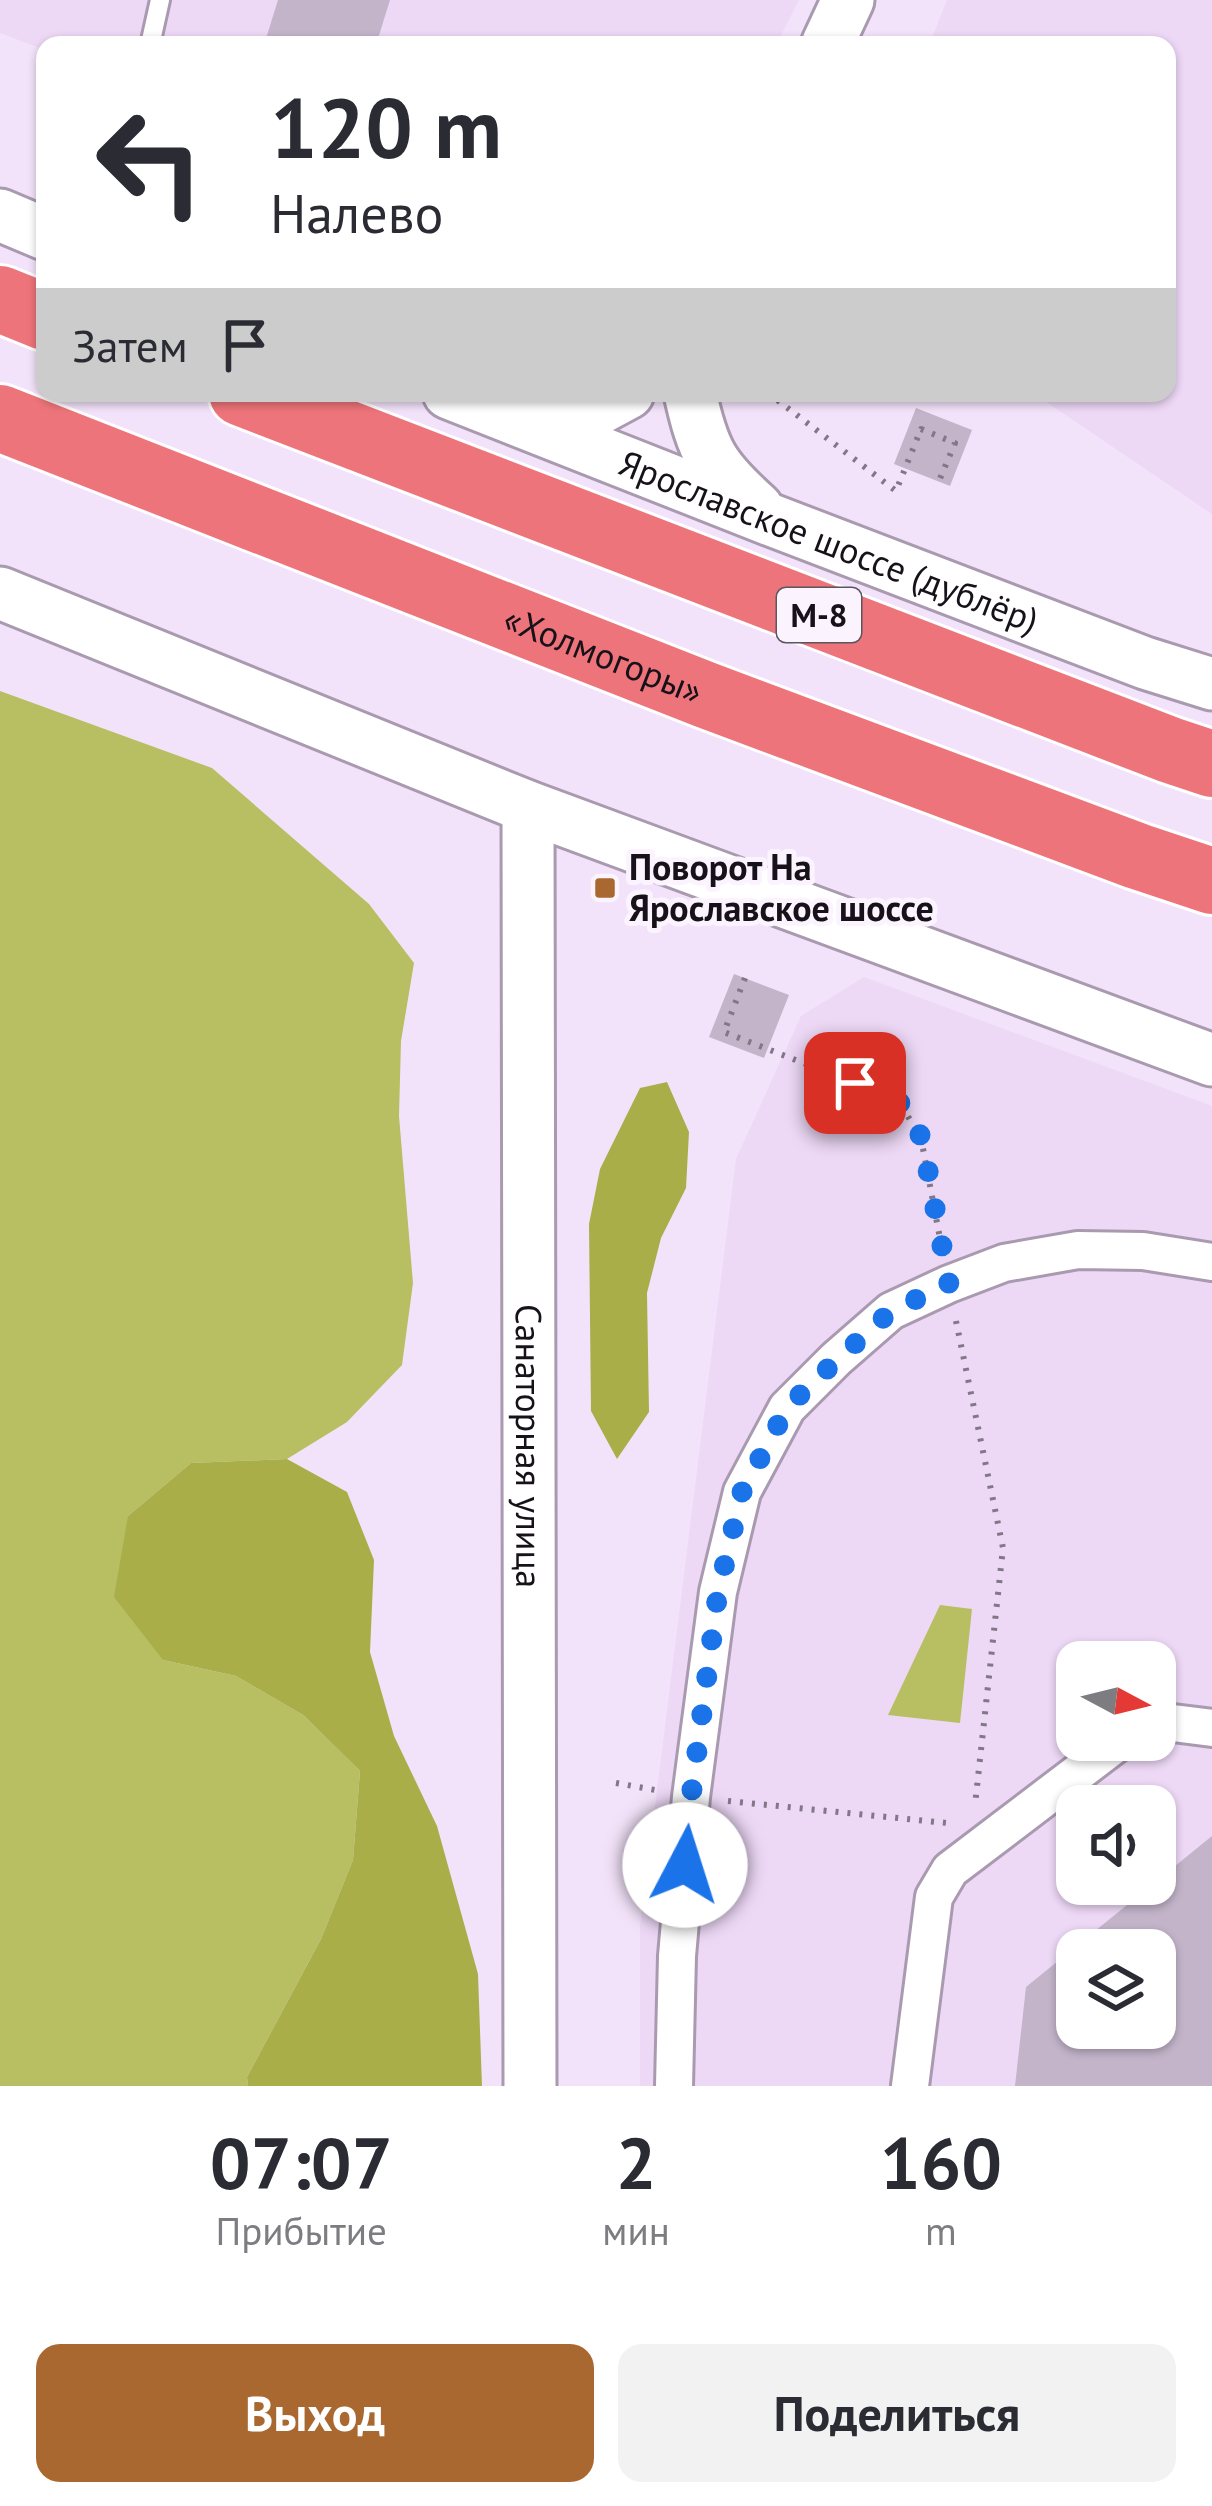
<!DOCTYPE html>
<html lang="ru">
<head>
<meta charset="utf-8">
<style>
  :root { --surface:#fff; --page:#f2f2f3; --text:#2b2b33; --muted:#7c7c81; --accent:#a86830 }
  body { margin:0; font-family:"PT Sans",sans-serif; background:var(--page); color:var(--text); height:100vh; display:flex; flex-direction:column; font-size:45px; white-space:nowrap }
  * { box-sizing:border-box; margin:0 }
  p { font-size:39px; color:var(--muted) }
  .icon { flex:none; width:66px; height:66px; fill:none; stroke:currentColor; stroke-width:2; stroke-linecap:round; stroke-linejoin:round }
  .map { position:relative; height:2086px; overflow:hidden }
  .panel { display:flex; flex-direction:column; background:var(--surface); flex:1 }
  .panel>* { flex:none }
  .hud { position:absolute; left:36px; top:36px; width:1140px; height:366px; border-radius:24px; box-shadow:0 3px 9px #0004; background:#fff; color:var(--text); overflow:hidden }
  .needle { width:78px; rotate:97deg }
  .fabs { position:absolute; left:1056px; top:1641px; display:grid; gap:24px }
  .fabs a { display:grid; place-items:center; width:120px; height:120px; border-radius:24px; background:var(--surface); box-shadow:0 3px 9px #0004; font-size:60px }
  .pin { position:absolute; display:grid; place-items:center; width:102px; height:102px; color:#fff; margin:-51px; border-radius:24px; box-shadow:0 6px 18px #0006 }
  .me { position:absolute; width:132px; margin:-66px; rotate:5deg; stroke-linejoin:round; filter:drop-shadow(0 0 9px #0008) }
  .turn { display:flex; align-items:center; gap:42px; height:252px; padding:0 36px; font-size:54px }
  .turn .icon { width:156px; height:156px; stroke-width:2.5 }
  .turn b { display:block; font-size:84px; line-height:102px }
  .then { display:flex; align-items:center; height:114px; padding:0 36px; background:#0003; gap:24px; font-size:45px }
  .eta { display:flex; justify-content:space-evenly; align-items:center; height:204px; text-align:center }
  .eta b { font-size:72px; font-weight:700; line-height:84px }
  .primary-button { display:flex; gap:24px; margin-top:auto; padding:24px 36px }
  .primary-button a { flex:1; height:138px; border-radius:24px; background:var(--accent); color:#fff; font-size:48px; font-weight:700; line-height:138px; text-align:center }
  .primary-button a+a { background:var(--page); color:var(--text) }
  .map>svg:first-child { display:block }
  .built { fill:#edd8f6; fill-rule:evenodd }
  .green { fill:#b8be62 }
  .forest { fill:#a9ae49 }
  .building { fill:#c3b4ca; fill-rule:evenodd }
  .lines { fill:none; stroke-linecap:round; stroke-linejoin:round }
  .lane-casing { stroke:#a99ab0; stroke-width:24 }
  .street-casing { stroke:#a99ab0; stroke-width:42 }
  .secondary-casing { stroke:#a99ab0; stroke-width:57 }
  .highway-casing { stroke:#fff; stroke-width:72 }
  .path { stroke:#827787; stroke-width:6; stroke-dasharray:3 9; stroke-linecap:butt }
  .lane { stroke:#fff; stroke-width:18 }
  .street { stroke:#fff; stroke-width:36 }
  .secondary { stroke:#fff; stroke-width:51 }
  .highway { stroke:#ed747a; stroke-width:66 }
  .route { stroke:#1a73e8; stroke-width:21; stroke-dasharray:0 37.8 }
  .poi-dot { fill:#a86830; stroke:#fbf4fe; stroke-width:4.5 }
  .labels { text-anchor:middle; stroke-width:10; stroke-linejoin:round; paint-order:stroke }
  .shield { fill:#fbf4fe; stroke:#5b555e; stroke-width:3 }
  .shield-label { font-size:33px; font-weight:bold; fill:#171119 }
  .street-label { font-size:36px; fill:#171119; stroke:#fbf4fe }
  .poi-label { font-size:36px; font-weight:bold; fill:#171119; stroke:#fbf4fe; text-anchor:start }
</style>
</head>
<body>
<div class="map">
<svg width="1212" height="2086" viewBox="0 0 1212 2086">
  <rect width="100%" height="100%" fill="#f3e3fa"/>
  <g class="built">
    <polygon points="0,0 799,0 776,45 45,45 45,50 0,33"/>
    <polygon points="947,0 1212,0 1212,514 1033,393 1167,393 1167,45 929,45"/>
    <path d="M864,977L1212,1106V2086H640V1926L736,1159L801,1016ZM1077,1662H1155V1740H1077ZM1077,1806H1155V1884H1077ZM1077,1950H1155V2028H1077Z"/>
  </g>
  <g class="green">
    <polygon points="0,691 212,768 369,904 414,963 401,1041 399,1116 413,1283 402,1365 347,1422 287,1459 191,1463 128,1516 163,1660 236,1676 303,1715 360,1771 353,1860 321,1939 247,2077 248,2086 0,2086"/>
    <polygon points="940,1605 972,1609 960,1723 888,1715"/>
  </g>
  <g class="forest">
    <polygon points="667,1082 689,1132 686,1188 661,1238 647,1293 649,1412 617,1459 591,1411 589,1224 600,1169 640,1088"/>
    <polygon points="287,1459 347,1492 374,1560 370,1652 394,1736 437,1826 478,1974 482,2086 248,2086 247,2077 321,1939 353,1860 360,1771 303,1715 236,1676 163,1660 114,1597 128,1516 191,1463"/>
  </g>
  <g class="building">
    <polygon points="278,0 390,0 376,45 264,45"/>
    <polygon points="916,408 972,430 950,486 894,464"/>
    <polygon points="734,974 789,995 764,1058 709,1037"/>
    <path d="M1212,1836V2086H1015L1026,1987ZM1077,1950H1155V2028H1077Z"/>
  </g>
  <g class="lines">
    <g class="lane-casing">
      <polyline id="lane" points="150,45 160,0"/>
    </g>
    <g class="street-casing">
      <g id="street">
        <polyline points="1155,1725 1165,1722 1212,1728"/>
        <polyline points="674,2086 677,1956 691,1797 718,1592 742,1492 787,1408 836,1359 891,1311 949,1284 1004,1263 1078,1250 1143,1251 1212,1262"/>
        <polyline points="910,2086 934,1897 950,1870 1121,1740"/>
      </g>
    </g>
    <g class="secondary-casing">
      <g id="secondary">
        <polyline points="827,45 848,0"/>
        <polyline points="0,215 45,234"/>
        <path id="s1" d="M449,393L771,520L1145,663L1212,684"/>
        <path d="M690,393C703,452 712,468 757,508"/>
        <polyline points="532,425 589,414 628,393"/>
        <polyline points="0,593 528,807 1212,1060"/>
        <path id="s2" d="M528,807L530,2086"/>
      </g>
    </g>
    <g class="highway-casing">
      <g id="highway">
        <polyline points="0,299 45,317"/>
        <polyline points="242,393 1170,750 1212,764"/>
        <path id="s3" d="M0,418L706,695L1137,856L1212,881"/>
      </g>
    </g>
    <g class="path">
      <polyline points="768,393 896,491 921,429 955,443 939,481"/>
      <polyline points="745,978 724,1032 898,1100 921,1138 942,1249"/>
      <polyline points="956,1321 1003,1548 975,1805"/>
      <polyline points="616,1783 655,1790"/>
      <polyline points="728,1801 947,1823"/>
    </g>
    <use href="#lane" class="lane"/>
    <use href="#street" class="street"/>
    <use href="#secondary" class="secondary"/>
    <use href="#highway" class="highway"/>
  </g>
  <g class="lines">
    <polyline class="route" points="685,1865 691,1797 718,1592 742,1492 787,1408 812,1383 891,1311 949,1284 922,1138 898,1100 855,1083"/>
  </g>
  <rect class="poi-dot" x="593" y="876" width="24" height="24" rx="6"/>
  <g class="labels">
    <rect class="shield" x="777" y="588" width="84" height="54" rx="9"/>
    <g class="shield-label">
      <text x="819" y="627">М-8</text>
    </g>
    <g class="street-label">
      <text dy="13" stroke="none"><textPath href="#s1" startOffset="408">Ярославское шоссе (дублёр)</textPath></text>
      <text dy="13" stroke="none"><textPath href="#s3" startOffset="648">«Холмогоры»</textPath></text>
      <text dy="13" stroke="none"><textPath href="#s2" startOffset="639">Санаторная улица</textPath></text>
    </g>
    <g class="poi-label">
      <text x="629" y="880">Поворот На<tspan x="629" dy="41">Ярославское шоссе</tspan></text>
    </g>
  </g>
</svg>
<div class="fabs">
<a><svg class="needle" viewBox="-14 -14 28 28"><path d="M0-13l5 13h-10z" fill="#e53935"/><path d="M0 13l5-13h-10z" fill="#7c7c81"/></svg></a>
<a><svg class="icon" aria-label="sound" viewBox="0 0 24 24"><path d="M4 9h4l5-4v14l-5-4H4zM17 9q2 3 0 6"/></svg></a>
<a><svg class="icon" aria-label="layers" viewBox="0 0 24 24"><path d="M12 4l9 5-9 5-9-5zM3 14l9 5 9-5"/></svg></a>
</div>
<div class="pin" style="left:855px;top:1083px;background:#d93025"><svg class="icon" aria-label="arrive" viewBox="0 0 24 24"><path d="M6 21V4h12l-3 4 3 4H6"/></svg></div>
<svg class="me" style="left:685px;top:1865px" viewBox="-20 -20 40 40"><circle r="19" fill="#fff"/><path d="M0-13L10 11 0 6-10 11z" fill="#1a73e8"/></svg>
<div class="hud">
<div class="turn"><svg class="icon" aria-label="left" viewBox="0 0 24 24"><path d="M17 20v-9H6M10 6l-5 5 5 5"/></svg><div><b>120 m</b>Налево</div></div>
<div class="then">Затем<svg class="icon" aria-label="arrive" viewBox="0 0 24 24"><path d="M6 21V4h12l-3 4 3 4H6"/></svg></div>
</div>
</div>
<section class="panel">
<div class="eta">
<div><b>07:07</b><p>Прибытие</p></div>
<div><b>2</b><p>мин</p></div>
<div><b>160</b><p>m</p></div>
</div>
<div class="primary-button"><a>Выход</a><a>Поделиться</a></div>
</section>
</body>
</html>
